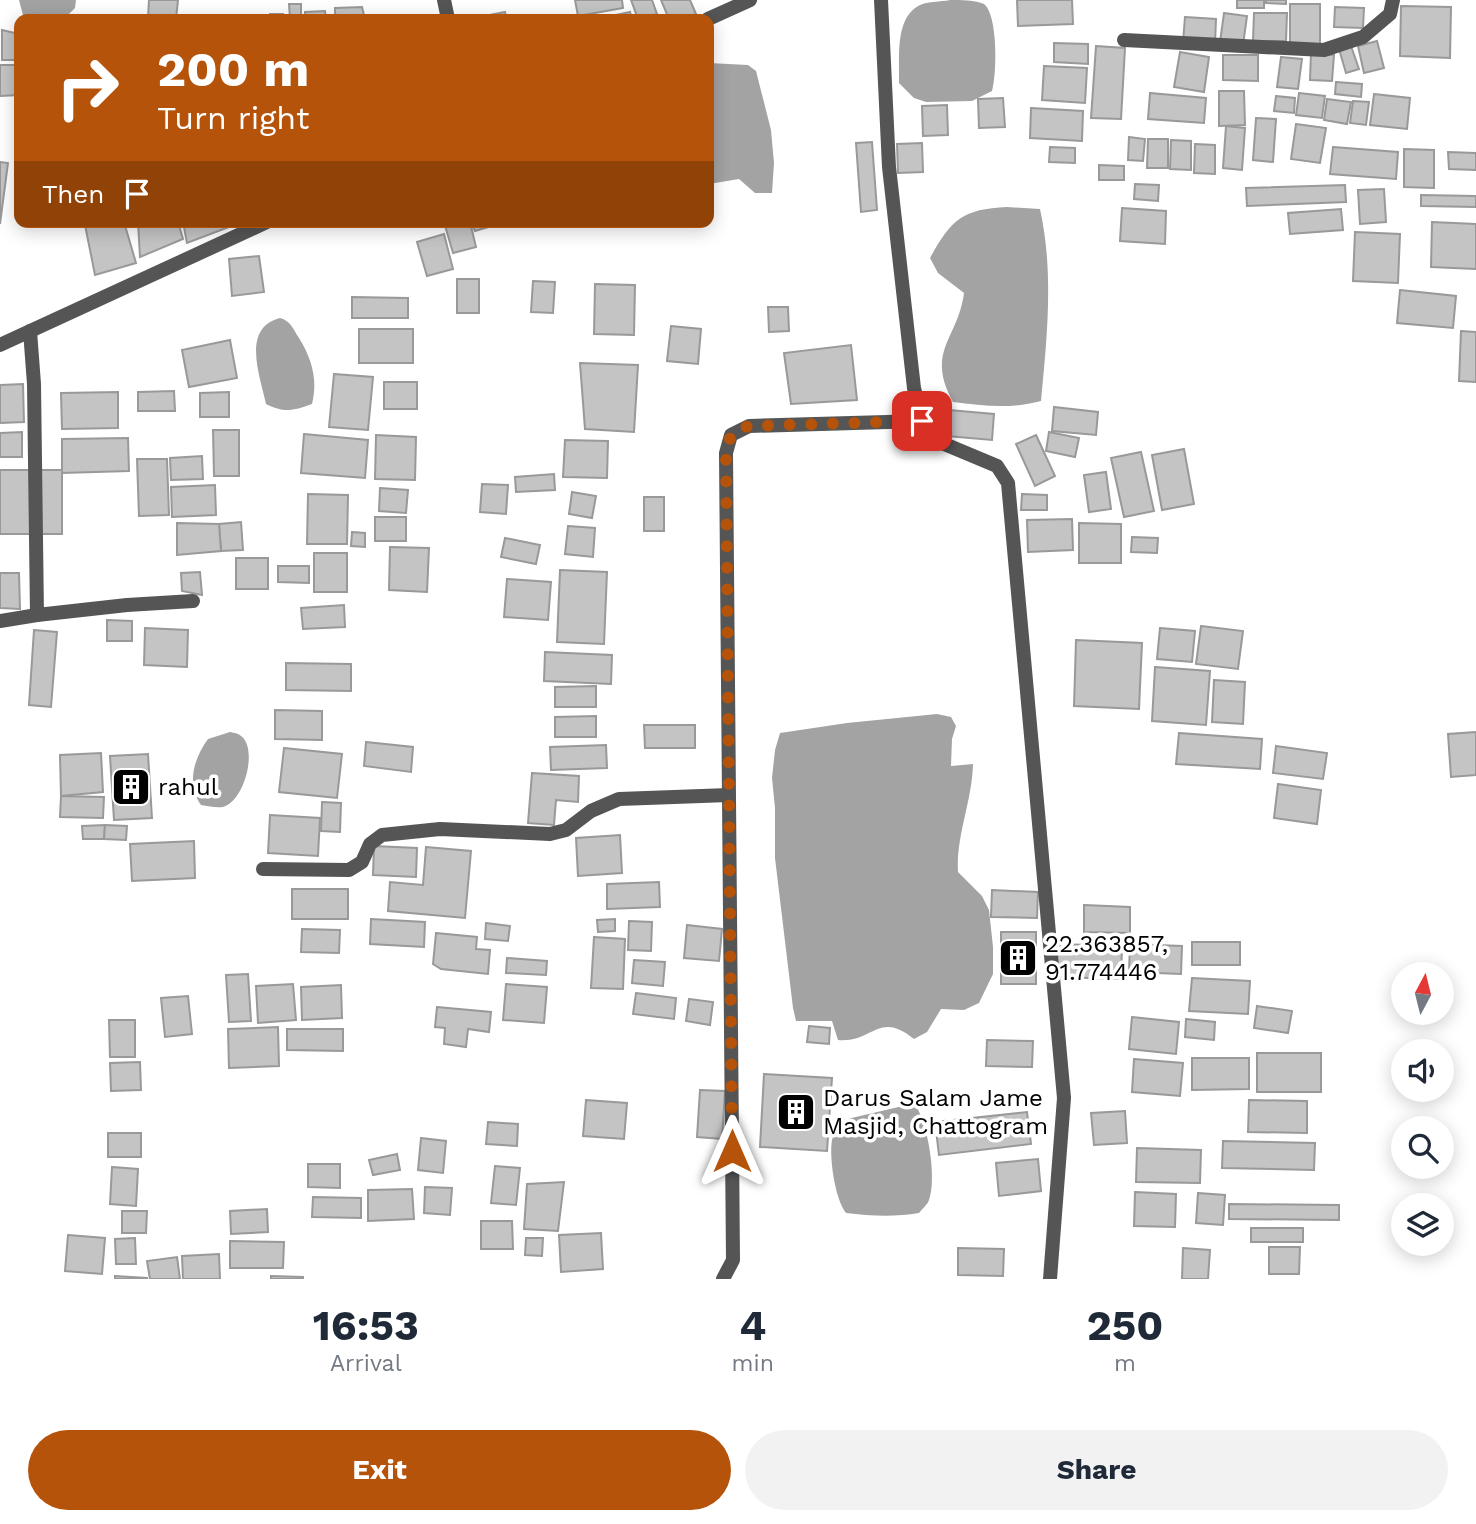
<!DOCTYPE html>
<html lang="en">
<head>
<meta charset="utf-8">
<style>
  :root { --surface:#fff; --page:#f2f2f3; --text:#1f2937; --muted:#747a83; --accent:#b45309 }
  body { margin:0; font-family:"Work Sans",sans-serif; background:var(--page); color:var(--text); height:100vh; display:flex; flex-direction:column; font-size:26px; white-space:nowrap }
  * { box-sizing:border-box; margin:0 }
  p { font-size:23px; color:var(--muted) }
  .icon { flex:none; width:38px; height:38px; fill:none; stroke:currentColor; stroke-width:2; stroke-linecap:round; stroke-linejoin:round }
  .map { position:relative; height:1279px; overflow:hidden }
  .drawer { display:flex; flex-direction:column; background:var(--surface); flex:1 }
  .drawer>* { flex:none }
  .banner { position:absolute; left:14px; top:14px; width:700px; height:214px; border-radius:14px; box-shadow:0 4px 18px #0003; background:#b45309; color:#fff; overflow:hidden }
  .needle { width:46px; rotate:7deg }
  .buttons { position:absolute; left:1391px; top:962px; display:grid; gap:14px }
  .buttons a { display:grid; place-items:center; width:63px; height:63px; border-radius:50%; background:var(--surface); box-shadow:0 4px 18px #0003; font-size:35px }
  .pin { position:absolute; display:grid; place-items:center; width:60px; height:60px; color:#fff; margin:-30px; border-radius:14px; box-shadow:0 4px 10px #0006 }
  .me { position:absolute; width:77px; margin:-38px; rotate:0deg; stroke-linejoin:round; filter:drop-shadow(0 0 5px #0008) }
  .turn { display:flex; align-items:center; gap:24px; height:147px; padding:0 28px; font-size:32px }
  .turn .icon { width:91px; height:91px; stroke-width:2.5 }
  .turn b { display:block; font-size:49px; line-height:60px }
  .then { display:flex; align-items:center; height:66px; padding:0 28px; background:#0003; gap:14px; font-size:26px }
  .eta { display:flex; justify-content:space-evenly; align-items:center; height:119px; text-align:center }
  .eta b { font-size:42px; font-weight:700; line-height:49px }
  .primary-button { display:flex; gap:14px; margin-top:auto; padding:14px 28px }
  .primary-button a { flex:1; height:80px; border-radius:42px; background:var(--accent); color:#fff; font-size:28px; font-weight:700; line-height:80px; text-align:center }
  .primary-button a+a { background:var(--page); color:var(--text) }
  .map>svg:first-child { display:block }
  .water { fill:#a3a3a3 }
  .building { fill:#c4c4c4; stroke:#999; stroke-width:2 }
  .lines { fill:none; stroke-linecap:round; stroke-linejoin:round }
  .minor { stroke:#555; stroke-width:14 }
  .route { stroke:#b45309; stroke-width:12; stroke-dasharray:0 21.6 }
  .labels { text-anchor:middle; stroke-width:7; stroke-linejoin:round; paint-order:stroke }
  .poi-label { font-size:24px; fill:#000; stroke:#fff; text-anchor:start }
</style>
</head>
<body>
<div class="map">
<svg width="1476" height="1279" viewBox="0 0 1476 1279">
  <rect width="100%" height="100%" fill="#fff"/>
  <g class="water">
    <polygon points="19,0 76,0 75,8 64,19 24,19"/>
    <path d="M950,0C960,0 976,0 984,4C998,15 997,74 992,91L972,101L926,102L914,98L899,83C900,60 894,20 918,6C926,1 941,2 950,0Z"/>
    <polygon points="709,63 748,65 756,71 771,130 774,163 772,193 755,193 739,179 709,184"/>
    <path d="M1007,207L1040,209C1054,272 1047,338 1041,401C1011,409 984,406 953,402C925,351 958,339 964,293L938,273L930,258C951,220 962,209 1007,207Z"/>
    <path d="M280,318C291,321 293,329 299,338C312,359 318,380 312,404C293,411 284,413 266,404C260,376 241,328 280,318Z"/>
    <path d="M937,714L951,717L956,726L952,739L951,766L973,764C972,802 956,835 958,872L982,896L989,910L993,947V974L979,1003L964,1010L941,1009L927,1032L914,1039C878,1010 874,1043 838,1040L832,1021H796L793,1008L775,858V808L772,778L775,750L780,733L847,723Z"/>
    <path d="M230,732C234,733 238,733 241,736C258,748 245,801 223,807C216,808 208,806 201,805C186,784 194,758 208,739Z"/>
    <path d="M907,1105L916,1106C928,1125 937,1178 929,1200C928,1204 922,1209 919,1213C896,1217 870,1216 846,1213C835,1199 829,1157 832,1140C834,1132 838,1126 843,1120Z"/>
  </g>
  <g class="building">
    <polygon points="149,0 178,0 176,19 148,18"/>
    <polygon points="575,0 622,0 623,8 578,16"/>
    <polygon points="631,0 652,0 657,14 638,19"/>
    <polygon points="661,0 690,0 696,14 683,19 669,19"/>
    <polygon points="1017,0 1072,0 1073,24 1018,26"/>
    <rect x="1237" y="0" width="27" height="8"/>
    <polygon points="1266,0 1286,0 1286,4 1266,3"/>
    <polygon points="289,4 301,4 301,19 290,19"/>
    <polygon points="1290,4 1320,4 1320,45 1290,44"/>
    <polygon points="1401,6 1451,7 1450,58 1400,56"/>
    <polygon points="362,7 365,19 335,19 335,8"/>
    <polygon points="1335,7 1364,8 1363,28 1334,27"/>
    <polygon points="325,11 326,19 305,19 305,12"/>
    <polygon points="505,12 507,19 474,19 474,18"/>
    <polygon points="630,12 632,19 598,19"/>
    <polygon points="1224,13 1247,16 1243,45 1220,42"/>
    <polygon points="1254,13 1287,13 1286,41 1253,41"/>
    <rect x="270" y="14" width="13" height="5"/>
    <polygon points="1185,17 1216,19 1215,44 1183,42"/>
    <polygon points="2,30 19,34 19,60 2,60"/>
    <polygon points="1377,41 1384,68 1364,73 1358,46"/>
    <polygon points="1054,43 1088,44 1088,64 1054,62"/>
    <polygon points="1096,46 1125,48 1121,119 1091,118"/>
    <polygon points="1351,46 1359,69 1346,73 1339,49"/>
    <polygon points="1180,52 1209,57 1204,92 1174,87"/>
    <polygon points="1311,53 1334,55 1332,81 1310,80"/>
    <polygon points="1223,55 1258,55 1258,81 1223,80"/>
    <polygon points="1281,57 1302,59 1298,89 1277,87"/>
    <polygon points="0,65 19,65 19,95 0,96"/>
    <polygon points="1044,66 1087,68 1085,103 1042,100"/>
    <polygon points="1336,82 1362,84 1361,97 1335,94"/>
    <polygon points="1219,91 1244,91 1245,125 1219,126"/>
    <polygon points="1150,93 1206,98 1204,123 1148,119"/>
    <polygon points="1299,93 1325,96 1322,118 1296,115"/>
    <polygon points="1374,94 1410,98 1407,129 1370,125"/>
    <polygon points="1276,96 1295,98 1294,113 1274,111"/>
    <polygon points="1003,98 1005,127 979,128 978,99"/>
    <polygon points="1327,99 1351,102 1347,124 1324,120"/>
    <polygon points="1353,101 1369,102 1366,125 1350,123"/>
    <polygon points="947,105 948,135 923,136 922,106"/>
    <polygon points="1031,108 1083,111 1082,141 1030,138"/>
    <polygon points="1256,118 1276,119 1273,162 1253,160"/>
    <polygon points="1296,124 1326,128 1320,163 1291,159"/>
    <polygon points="1226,126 1245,128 1242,170 1223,168"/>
    <polygon points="1129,137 1145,139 1143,161 1128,160"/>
    <polygon points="1148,139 1168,139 1168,168 1147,168"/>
    <polygon points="1171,140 1191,141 1191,170 1170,169"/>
    <polygon points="872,142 877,210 861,212 856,143"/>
    <polygon points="922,143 923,172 898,173 897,144"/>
    <polygon points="1195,144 1215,145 1215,174 1194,173"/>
    <polygon points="1050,147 1075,148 1075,163 1049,162"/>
    <polygon points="1333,147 1398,152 1396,179 1330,174"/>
    <polygon points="1404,149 1434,150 1434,188 1404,187"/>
    <polygon points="1448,152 1476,153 1476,170 1449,169"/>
    <polygon points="0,162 8,163 0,224"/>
    <polygon points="1099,165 1124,166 1124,180 1099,180"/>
    <polygon points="1135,184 1159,185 1158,201 1134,199"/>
    <polygon points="1345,185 1346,202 1247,206 1246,188"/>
    <polygon points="1384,189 1386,222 1360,224 1358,190"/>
    <polygon points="1421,195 1476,196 1476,207 1421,206"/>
    <polygon points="1122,208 1166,211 1165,244 1120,241"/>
    <polygon points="1341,209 1343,230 1290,234 1288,213"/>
    <polygon points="124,222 136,263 95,275 85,225"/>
    <polygon points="138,222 178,222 183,239 140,257"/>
    <polygon points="183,222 242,222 187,243"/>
    <polygon points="444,222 470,222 476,247 453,253"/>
    <polygon points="471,222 494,222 495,225 475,231"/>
    <polygon points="1432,222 1476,224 1476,269 1431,267"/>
    <polygon points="1355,232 1400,234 1398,283 1353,281"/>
    <polygon points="444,234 453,269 427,276 417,242"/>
    <polygon points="259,256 264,292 232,296 229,259"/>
    <rect x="457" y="279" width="22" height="34"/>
    <polygon points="533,281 555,282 553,313 531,312"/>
    <polygon points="595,284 635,285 634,335 594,334"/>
    <polygon points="1400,290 1456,296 1453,328 1397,323"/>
    <polygon points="352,297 408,298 408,318 352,318"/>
    <polygon points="768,307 788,307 789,331 769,332"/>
    <polygon points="671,326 701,329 698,364 667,361"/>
    <rect x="359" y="329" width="54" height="34"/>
    <polygon points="1461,331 1476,332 1476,382 1459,381"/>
    <polygon points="230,340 237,378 189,387 182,350"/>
    <polygon points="851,345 857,400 791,404 784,353"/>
    <polygon points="580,363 638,365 634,432 585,429"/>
    <polygon points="334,374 373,377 368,430 329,427"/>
    <rect x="384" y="382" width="33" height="27"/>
    <polygon points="23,384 24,422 0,423 0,385"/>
    <polygon points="174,391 175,411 138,411 138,392"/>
    <polygon points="118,392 118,428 62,429 61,393"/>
    <polygon points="229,392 229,417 200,417 200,393"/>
    <polygon points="1054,407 1098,412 1096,435 1052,431"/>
    <polygon points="949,410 994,414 992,440 947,436"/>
    <polygon points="213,430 239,430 239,476 214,476"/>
    <polygon points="22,432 22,457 0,457 0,433"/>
    <polygon points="1049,432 1079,438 1075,457 1046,451"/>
    <polygon points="304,434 368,440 365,478 301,473"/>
    <polygon points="376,435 416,437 415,480 375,479"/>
    <polygon points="1036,435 1055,476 1035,486 1016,444"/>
    <polygon points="128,438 129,471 62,473 62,439"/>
    <polygon points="565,440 608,441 607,478 563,477"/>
    <polygon points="1184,449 1194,504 1162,510 1152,455"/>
    <polygon points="1141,452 1154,511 1124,517 1111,458"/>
    <polygon points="202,456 203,479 171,480 170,458"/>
    <polygon points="137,459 167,459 169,515 139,516"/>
    <rect x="0" y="470" width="62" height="64"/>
    <polygon points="1106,472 1111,509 1089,512 1084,475"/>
    <polygon points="554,474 555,490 516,492 515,477"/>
    <polygon points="482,484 508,485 506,514 480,512"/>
    <polygon points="215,485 216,515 172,517 171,487"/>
    <polygon points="380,488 408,490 406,513 379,511"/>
    <polygon points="572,492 596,496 592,518 569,514"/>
    <polygon points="308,494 348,495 347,544 307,544"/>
    <polygon points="1022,494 1047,495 1047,510 1021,510"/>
    <rect x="644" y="497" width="20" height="34"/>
    <rect x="375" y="517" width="31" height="24"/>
    <polygon points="1072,519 1073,550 1028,552 1027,520"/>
    <polygon points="241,522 243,550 221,551 219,524"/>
    <polygon points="177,523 219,524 221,551 177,555"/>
    <polygon points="1079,523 1121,524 1121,563 1079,563"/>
    <polygon points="568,526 595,528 593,557 565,554"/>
    <polygon points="352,532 365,533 365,547 351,546"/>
    <polygon points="1132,537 1158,538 1157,553 1131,552"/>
    <polygon points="505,538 540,545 536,564 501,557"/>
    <polygon points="390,547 429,548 427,592 389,590"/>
    <rect x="314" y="553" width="33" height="39"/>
    <rect x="236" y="558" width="32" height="31"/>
    <polygon points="278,566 309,566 309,583 278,582"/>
    <polygon points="560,570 607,572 604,644 557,642"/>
    <polygon points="200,572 202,595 182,591 181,573"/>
    <polygon points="0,573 19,573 20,609 0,608"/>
    <polygon points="507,579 551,582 548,620 504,617"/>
    <polygon points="344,605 345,627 303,629 301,608"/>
    <polygon points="107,620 132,621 132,641 107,641"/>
    <polygon points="1201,626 1243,631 1238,669 1196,664"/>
    <polygon points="145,628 188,630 187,667 144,665"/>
    <polygon points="1160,628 1195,631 1192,662 1157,659"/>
    <polygon points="34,630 57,632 51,707 29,705"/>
    <polygon points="1076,640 1142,643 1139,709 1074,706"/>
    <polygon points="545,652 612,655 611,684 544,681"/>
    <polygon points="286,663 351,664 351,691 286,690"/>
    <polygon points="1155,667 1210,671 1206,725 1152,721"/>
    <polygon points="1214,680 1245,682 1243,724 1212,722"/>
    <polygon points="596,686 596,707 555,707 555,687"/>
    <polygon points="275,710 322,711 322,740 275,739"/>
    <polygon points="596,716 596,737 555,737 555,717"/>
    <polygon points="644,725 695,725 695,748 645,748"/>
    <polygon points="1476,732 1476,775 1451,777 1448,734"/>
    <polygon points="1179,733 1262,739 1260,769 1176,764"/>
    <polygon points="366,742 413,747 411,772 364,766"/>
    <polygon points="606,745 607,768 551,770 550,747"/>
    <polygon points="1276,746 1327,753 1323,779 1273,773"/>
    <polygon points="284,748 342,754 337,798 279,792"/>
    <polygon points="101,753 103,792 61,796 60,755"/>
    <polygon points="148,754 152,818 114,820 110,756"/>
    <polygon points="532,773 579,776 578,802 556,800 554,825 528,823"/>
    <polygon points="1278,784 1321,790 1317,824 1274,818"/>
    <polygon points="61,796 104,797 103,818 60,817"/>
    <polygon points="322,802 341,803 340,832 321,831"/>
    <polygon points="270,815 320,818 318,856 268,853"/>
    <polygon points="105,825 104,839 83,839 82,826"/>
    <polygon points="105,825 127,826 126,840 104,839"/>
    <polygon points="620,835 622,873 578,876 576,838"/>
    <polygon points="194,841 195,878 132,881 130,844"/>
    <polygon points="374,846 417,848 416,877 373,875"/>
    <polygon points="426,847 471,851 465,918 388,911 390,882 423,885"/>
    <polygon points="659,882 660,907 607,909 607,884"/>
    <rect x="292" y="889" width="56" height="30"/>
    <polygon points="992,890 1038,892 1037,918 991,917"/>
    <polygon points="1084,905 1130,907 1130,933 1084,932"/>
    <polygon points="371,919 425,922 424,947 370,944"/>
    <polygon points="615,919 615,931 598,932 597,920"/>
    <polygon points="629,921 652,922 651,951 628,950"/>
    <polygon points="486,923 510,926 508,941 485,939"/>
    <polygon points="687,925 722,929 719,961 684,958"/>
    <polygon points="302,929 340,930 339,953 301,952"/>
    <rect x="1001" y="932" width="35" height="52"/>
    <polygon points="436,933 477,937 476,949 490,950 488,974 441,969 433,964"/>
    <polygon points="594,937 625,939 623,989 591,988"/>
    <rect x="1192" y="942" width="48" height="23"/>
    <polygon points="1057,944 1122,946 1121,979 1056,977"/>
    <polygon points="1130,944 1182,946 1181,974 1129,972"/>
    <polygon points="507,958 547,961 546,975 506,973"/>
    <polygon points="634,960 665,962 663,986 632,983"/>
    <polygon points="248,974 251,1021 229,1022 226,975"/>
    <polygon points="1192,978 1250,981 1248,1014 1189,1011"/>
    <polygon points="293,984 296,1020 258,1023 256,986"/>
    <polygon points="506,984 547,987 544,1023 503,1020"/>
    <polygon points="341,985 342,1018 302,1020 301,987"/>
    <polygon points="636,993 676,998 674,1019 633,1014"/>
    <polygon points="188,996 192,1034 165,1037 161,998"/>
    <polygon points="689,999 713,1002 710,1025 686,1021"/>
    <polygon points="1257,1006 1292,1011 1288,1033 1254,1028"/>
    <polygon points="437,1007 491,1012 489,1032 468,1029 466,1047 444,1044 445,1028 435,1027"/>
    <polygon points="1132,1017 1179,1022 1176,1054 1129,1049"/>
    <polygon points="1186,1019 1215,1022 1214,1040 1185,1037"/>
    <polygon points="109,1020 135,1020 135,1057 110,1057"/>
    <polygon points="809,1026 830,1028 829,1044 807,1042"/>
    <polygon points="278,1027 279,1066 229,1068 228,1029"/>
    <polygon points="287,1029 343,1029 343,1051 287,1050"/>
    <polygon points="987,1040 1033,1041 1032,1067 986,1066"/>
    <rect x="1257" y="1053" width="64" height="39"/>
    <polygon points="1192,1058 1249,1058 1249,1089 1192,1090"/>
    <polygon points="1134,1059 1183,1063 1180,1096 1132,1092"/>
    <polygon points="140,1062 141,1090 111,1091 110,1063"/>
    <polygon points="764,1074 832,1078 827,1151 760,1147"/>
    <polygon points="700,1090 725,1091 722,1139 697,1137"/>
    <polygon points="586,1100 627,1103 624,1139 583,1136"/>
    <polygon points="1249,1100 1307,1101 1307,1133 1248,1132"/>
    <polygon points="1125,1111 1127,1143 1094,1145 1091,1113"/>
    <polygon points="1027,1112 1031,1144 939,1155 935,1122"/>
    <polygon points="488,1122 518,1124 517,1146 486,1144"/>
    <rect x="108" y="1133" width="33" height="24"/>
    <polygon points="421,1138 446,1141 443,1173 418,1170"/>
    <polygon points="1223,1141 1315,1143 1314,1170 1222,1168"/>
    <polygon points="1137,1148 1201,1150 1200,1183 1136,1182"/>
    <polygon points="397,1154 400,1170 373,1175 369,1160"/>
    <polygon points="1038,1159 1041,1191 999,1196 996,1163"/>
    <polygon points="308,1164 340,1164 340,1188 308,1187"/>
    <polygon points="495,1166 520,1168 516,1205 491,1203"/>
    <polygon points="112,1167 138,1169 136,1206 110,1204"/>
    <polygon points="564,1182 558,1231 524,1229 527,1184"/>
    <polygon points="425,1187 452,1188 450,1215 424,1213"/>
    <polygon points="412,1189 414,1219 368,1221 368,1190"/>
    <polygon points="1135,1192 1176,1194 1175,1227 1134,1226"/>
    <polygon points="1198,1193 1225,1195 1223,1225 1196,1223"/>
    <polygon points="313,1197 361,1198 361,1218 312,1217"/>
    <polygon points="1229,1204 1339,1205 1339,1220 1229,1219"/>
    <polygon points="267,1209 268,1232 231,1234 230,1211"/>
    <polygon points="122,1211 147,1211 146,1233 122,1233"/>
    <polygon points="481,1221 512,1221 513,1249 481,1249"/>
    <rect x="1251" y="1228" width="52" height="14"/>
    <polygon points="601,1233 603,1269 561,1272 559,1235"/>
    <polygon points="68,1235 105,1238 102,1274 65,1271"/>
    <polygon points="135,1238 136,1264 116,1264 115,1239"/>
    <polygon points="526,1238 543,1238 542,1256 525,1255"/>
    <polygon points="230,1241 284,1242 283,1268 230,1268"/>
    <polygon points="1269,1247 1300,1247 1299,1274 1269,1274"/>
    <polygon points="958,1248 1004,1249 1003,1276 958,1275"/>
    <polygon points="1183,1248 1210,1250 1208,1279 1182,1279"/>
    <polygon points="219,1254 220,1279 183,1279 182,1256"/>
    <polygon points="177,1257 180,1279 150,1279 147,1261"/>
    <polygon points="115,1276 147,1278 147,1279 115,1279"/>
    <polygon points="271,1276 303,1277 303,1279 271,1279"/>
  </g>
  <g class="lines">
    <g class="minor">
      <polyline points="444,0 448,19"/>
      <polyline points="881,0 889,167 914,388 922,421 942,443 997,466 1008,483 1064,1098 1050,1279"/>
      <polyline points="708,19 750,0"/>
      <polyline points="1124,40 1324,50 1363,37 1390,14 1393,0"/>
      <polyline points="30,331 34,384 37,615 127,605 193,601"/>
      <polyline points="0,345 267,222"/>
      <polyline points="0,621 37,615"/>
      <polyline points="263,869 349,870 362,862 370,844 382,835 440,829 550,834 566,830 591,811 619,799 729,795"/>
      <polyline points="723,1279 733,1260 726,453 731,435 749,426 922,421"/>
    </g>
  </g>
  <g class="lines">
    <polyline class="route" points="732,1151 726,453 731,435 748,426 922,421"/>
  </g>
  <defs>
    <g id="building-square" transform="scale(2.0125)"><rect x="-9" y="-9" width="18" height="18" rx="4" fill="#000" stroke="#fff"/><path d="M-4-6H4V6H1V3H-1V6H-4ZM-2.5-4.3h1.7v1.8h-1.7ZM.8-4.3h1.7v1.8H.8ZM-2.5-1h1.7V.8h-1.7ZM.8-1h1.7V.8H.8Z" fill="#fff"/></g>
  </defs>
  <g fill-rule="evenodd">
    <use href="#building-square" x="131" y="787"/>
    <use href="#building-square" x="1018" y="958"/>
    <use href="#building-square" x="796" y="1112"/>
  </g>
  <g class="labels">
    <g class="poi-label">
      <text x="158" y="795">rahul</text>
      <text x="1045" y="952">22.363857,<tspan x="1045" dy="28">91.774446</tspan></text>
      <text x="823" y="1106">Darus Salam Jame<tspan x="823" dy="28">Masjid, Chattogram</tspan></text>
    </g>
  </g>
</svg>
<div class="buttons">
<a><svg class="needle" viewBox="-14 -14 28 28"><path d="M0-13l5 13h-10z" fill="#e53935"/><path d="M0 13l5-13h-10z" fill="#747a83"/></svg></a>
<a><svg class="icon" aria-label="sound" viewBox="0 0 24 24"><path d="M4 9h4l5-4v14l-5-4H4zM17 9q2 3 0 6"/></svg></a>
<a><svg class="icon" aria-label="search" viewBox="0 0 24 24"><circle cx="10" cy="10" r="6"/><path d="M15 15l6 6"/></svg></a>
<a><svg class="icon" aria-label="layers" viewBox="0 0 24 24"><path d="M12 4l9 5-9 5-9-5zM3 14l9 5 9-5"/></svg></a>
</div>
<div class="pin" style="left:922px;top:421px;background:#d93025"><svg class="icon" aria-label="arrive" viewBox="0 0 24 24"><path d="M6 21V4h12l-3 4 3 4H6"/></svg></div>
<svg class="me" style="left:732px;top:1151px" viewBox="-20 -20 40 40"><path d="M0-17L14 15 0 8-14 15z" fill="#b45309" stroke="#fff" stroke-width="4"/></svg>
<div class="banner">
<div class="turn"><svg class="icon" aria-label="right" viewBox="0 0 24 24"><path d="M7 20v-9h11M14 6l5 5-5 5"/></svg><div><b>200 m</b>Turn right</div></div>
<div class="then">Then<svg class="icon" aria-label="arrive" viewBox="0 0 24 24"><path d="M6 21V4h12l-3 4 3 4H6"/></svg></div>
</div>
</div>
<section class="drawer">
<div class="eta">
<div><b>16:53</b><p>Arrival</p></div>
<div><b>4</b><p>min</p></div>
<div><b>250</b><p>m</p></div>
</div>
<div class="primary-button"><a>Exit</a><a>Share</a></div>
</section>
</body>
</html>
